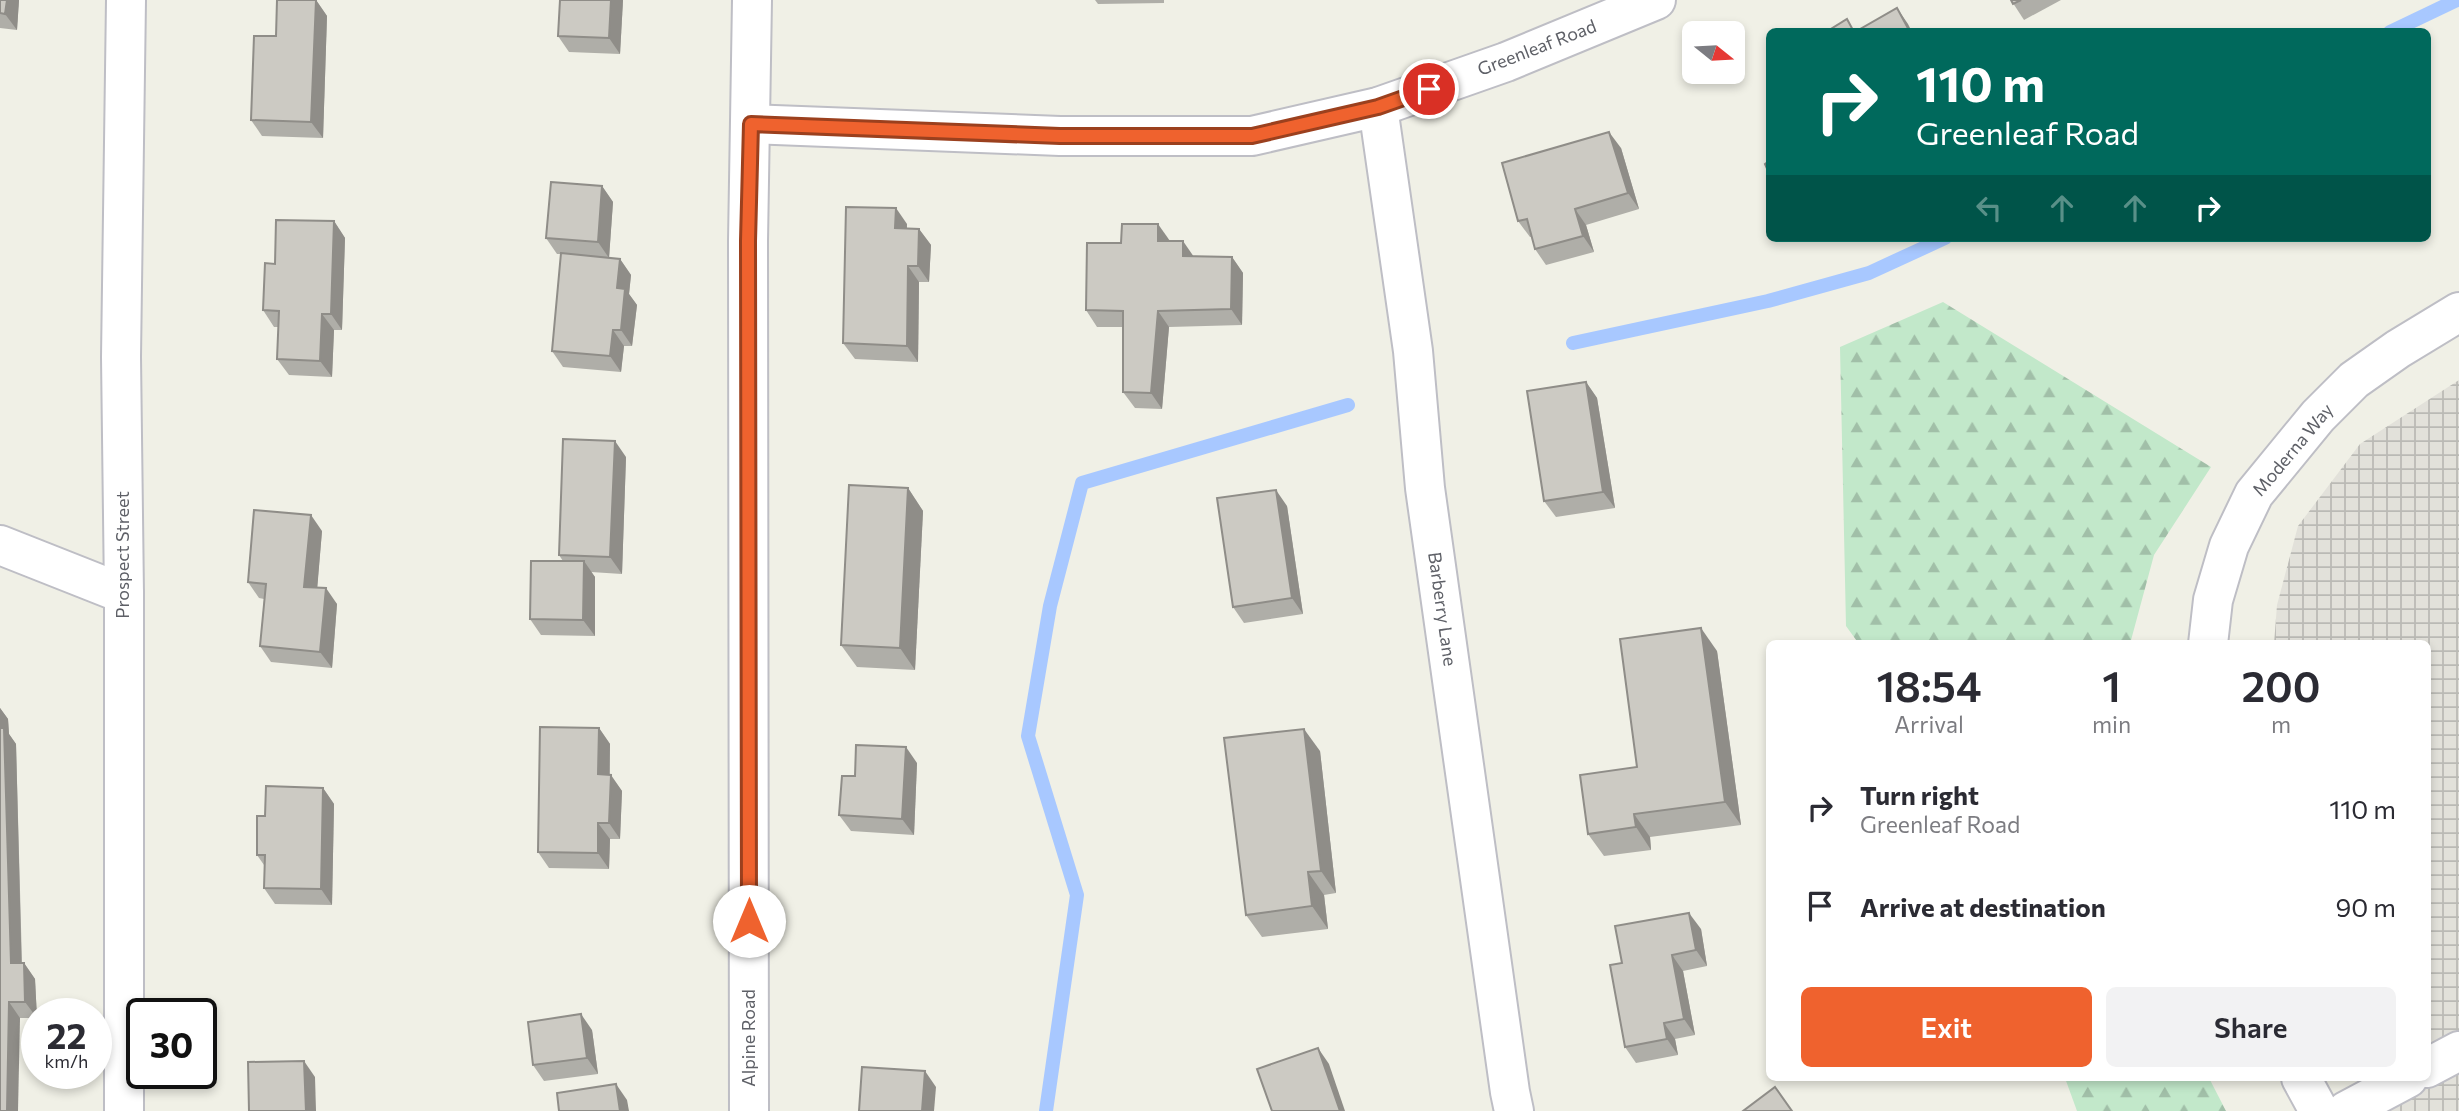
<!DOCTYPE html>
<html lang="en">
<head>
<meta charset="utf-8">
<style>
  :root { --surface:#fff; --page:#f2f2f3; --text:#2b2b33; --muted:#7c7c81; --accent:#ef622e }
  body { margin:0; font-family:Commissioner,sans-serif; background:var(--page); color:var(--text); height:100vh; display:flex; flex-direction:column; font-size:26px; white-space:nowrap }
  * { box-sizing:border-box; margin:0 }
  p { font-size:23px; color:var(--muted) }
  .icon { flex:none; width:38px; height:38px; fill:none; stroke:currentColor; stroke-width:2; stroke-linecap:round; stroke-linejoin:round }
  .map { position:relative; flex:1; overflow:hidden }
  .details { position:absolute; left:1766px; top:640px; width:665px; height:441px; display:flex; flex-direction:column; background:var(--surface); border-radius:10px; box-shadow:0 4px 10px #0003 }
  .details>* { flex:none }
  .guide { position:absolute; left:1766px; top:28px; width:665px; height:214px; border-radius:10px; box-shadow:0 4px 10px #0003; background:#00695c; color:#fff; overflow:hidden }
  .needle { width:46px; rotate:108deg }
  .controls { position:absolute; left:1682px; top:21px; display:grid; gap:14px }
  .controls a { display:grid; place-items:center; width:63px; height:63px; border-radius:10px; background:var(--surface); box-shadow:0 4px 10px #0003; font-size:35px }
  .speed { position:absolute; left:21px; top:998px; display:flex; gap:14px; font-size:35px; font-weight:700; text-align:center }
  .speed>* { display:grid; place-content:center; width:91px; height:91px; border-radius:50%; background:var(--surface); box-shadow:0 4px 10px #0003; line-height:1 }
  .speed small { font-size:18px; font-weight:400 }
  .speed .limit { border:4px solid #111; border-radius:10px; background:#fff; color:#111 }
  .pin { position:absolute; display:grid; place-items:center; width:60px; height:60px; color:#fff; margin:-30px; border:4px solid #fff; border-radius:50%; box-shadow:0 2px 7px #0007 }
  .me { position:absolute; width:77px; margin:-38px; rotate:0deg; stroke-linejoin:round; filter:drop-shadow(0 0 5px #0008) }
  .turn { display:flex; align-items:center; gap:24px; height:147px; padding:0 35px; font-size:32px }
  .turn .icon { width:91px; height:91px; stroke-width:2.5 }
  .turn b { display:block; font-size:49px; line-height:60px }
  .lanes { display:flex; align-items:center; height:66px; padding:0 35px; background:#0003; justify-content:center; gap:35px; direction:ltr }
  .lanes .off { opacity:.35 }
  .eta { display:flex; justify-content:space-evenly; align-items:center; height:119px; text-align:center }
  .eta b { font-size:42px; font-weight:600; line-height:49px }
  .action { display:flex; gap:14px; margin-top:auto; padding:14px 35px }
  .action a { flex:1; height:80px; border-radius:10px; background:var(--accent); color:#fff; font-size:28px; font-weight:600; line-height:80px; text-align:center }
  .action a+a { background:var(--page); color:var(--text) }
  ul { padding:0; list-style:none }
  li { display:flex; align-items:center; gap:21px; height:98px; padding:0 35px }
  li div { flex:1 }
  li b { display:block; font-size:26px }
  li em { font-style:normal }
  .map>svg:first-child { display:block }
  .industrial { fill:url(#industrial-grid) }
  .forest { fill:url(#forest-firs) }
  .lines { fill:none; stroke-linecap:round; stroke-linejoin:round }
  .stream { stroke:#a8c8ff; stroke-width:14 }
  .minor-casing { stroke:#bebec5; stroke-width:42 }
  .minor { stroke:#fff; stroke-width:38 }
  .wall { fill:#afaea8 }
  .shaded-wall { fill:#8f8d88 }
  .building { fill:#cccac3; stroke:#8f8d88; stroke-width:2 }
  .route-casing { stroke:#9b401e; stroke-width:18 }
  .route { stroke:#ef622e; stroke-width:12 }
  .labels { text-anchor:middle; stroke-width:6; stroke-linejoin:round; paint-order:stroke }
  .street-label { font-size:18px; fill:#5e6067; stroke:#fff }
</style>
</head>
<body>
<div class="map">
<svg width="2459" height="1111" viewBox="0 0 2459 1111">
  <defs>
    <pattern id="industrial-grid" width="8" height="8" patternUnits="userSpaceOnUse" patternTransform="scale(1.75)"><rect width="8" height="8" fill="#e2e1da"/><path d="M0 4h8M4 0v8" fill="none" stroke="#babab5"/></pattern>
    <pattern id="forest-firs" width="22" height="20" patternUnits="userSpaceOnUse" patternTransform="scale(1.75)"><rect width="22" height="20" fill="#c2e8ca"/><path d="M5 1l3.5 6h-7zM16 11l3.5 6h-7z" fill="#a1bfa8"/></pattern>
  </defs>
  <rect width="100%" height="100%" fill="#f0f0e6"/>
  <polygon class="industrial" points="2459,380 2459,1111 2382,1111 2427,1078 2427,644 2274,644 2277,605 2298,526 2360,444"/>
  <g class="forest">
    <polygon points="1943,302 2211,467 2154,555 2130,644 1859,644 1846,626 1840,347"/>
    <polygon points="2065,1078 2209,1078 2226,1111 2077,1111"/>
  </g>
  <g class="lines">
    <g class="stream">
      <polyline points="2390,32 2457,0"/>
      <polyline points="1573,343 1768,301 1869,273 1945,238"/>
      <polyline points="1046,1111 1077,895 1028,736 1050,606 1082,483 1348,405"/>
    </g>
    <g class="minor-casing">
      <g id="minor">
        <polyline points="1378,107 1413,351 1425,488 1510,1092 1514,1111"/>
        <polyline points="751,124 1060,136 1252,136 1378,107 1506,62 1656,0"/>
        <polyline points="0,545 124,594"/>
        <polyline points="2208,644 2213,600 2229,546 2254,494 2318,416 2354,380 2398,349 2459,312"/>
        <polyline points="2427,1068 2459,1051"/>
        <polyline points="2301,1078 2319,1111"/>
        <polyline points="124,1111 124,594 121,357 126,0"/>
        <polyline points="749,1111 748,241 752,0"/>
        <polyline points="2346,1111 2408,1078"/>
      </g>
    </g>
    <use href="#minor" class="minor"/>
  </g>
  <g class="wall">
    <polygon points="0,0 19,0 17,30 0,28"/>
    <polygon points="316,0 327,16 323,138 262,136 251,120 276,36"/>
    <polygon points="560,0 623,0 620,54 569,52 558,36"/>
    <polygon points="1095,0 1164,0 1164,3 1098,4"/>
    <polygon points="2011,0 2061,0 2024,20"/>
    <polygon points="1621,148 1639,209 1586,225 1594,252 1546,265 1535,249 1532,237 1530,237 1518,221"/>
    <polygon points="602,186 613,202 609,258 620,259 631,275 629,294 637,305 632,346 624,346 621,372 563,367 552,351 561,254 557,254 546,238"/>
    <polygon points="334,221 345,238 342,330 334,330 332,377 289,375 277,359 279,327 274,327 263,310 275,264"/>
    <polygon points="907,224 907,229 919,229 931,245 929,282 919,282 918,362 855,359 843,343"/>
    <polygon points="1121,243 1193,256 1232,257 1243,273 1242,325 1169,327 1162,409 1135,408 1123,392 1123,327 1097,327 1086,310"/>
    <polygon points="1586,382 1597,398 1615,508 1556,517 1544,501"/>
    <polygon points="626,457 622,574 591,572 595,577 595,636 541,635 530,619 563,561 559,555"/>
    <polygon points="908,488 923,511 915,670 857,667 841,645"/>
    <polygon points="1287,506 1303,614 1244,623 1233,607"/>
    <polygon points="322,531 317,588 337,604 332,668 271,662 260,646 264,599 259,598 248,582"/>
    <polygon points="1717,651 1741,825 1650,837 1651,850 1604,856 1588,834 1637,767"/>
    <polygon points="0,708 8,719 9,734 16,744 22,963 24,963 35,979 37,1018 20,1018 0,1111"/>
    <polygon points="599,728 610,744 610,775 622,791 620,839 610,839 609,869 549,868 538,852"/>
    <polygon points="1320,751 1336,893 1324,895 1328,929 1262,937 1246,915"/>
    <polygon points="917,763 914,835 851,831 839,815 855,776"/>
    <polygon points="323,788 334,804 332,905 275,904 264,888 264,865 257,855"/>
    <polygon points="1701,929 1707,966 1683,971 1695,1035 1675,1039 1678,1055 1636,1063 1625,1047 1622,963"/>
    <polygon points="592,1030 598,1074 544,1081 533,1065"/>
  </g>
  <g class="shaded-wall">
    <polygon points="7,0 19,0 17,30 5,14"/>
    <polygon points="316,0 327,16 323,138 311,122"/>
    <polygon points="611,0 623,0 620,54 609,38"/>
    <polygon points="1897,8 1908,24 1912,32 1910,32"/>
    <polygon points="1609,132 1621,148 1639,209 1628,193"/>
    <polygon points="602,186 613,202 609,258 598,242"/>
    <polygon points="896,208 907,224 906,245 895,228"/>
    <polygon points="1575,209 1586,225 1594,252 1583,236"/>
    <polygon points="334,221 345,238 342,330 331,314"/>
    <polygon points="1158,224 1170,241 1158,241"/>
    <polygon points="919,229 931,245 929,282 918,266"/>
    <polygon points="1183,241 1194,257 1183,256"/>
    <polygon points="1232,257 1243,273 1242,325 1231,309"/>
    <polygon points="620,259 631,275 629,294 637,305 632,346 621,330 617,288"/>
    <polygon points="908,266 919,282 918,362 907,346"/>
    <polygon points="1158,311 1169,327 1162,409 1151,393"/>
    <polygon points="322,314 334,330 332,377 320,361"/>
    <polygon points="613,330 624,346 621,372 610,356"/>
    <polygon points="1586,382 1597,398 1615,508 1603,492"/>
    <polygon points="615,441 626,457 622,574 610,557"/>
    <polygon points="908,488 923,511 915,670 900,648"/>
    <polygon points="1276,490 1287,506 1303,614 1292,598"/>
    <polygon points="311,515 322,531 316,603 304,587"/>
    <polygon points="584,561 595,577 595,636 583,620"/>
    <polygon points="326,588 337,604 332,668 320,652"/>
    <polygon points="1701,628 1717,651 1741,825 1725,802"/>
    <polygon points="0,708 8,719 9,734 16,744 22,980 11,963 0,731"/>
    <polygon points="599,728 610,744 609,790 598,774"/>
    <polygon points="1304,729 1320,751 1336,893 1321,871"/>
    <polygon points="906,747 917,763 914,835 902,819"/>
    <polygon points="611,775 622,791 620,839 609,823"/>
    <polygon points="323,788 334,804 332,905 321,889"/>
    <polygon points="1634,814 1650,837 1651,850 1636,827"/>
    <polygon points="598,823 610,839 609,869 598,853"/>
    <polygon points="1308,872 1324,895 1328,929 1312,906"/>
    <polygon points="1689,913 1701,929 1707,966 1696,950"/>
    <polygon points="1672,955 1683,971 1695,1035 1684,1019"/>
    <polygon points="24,963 35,979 37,1018 25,1002"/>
    <polygon points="9,1002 20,1018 18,1111 7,1111"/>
    <polygon points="581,1014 592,1030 598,1074 587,1058"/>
    <polygon points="1664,1023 1675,1039 1678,1055 1667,1039"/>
    <polygon points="1318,1048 1329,1064 1345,1111 1340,1111"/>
    <polygon points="304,1061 315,1077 316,1111 306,1111"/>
    <polygon points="925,1071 936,1087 934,1111 922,1111"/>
    <polygon points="616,1084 627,1100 629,1111 620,1111"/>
  </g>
  <g class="building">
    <polygon points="0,0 7,0 5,14 0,13"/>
    <polygon points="277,0 316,0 311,122 251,120 254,36 276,36"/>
    <polygon points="560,0 611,0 609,38 558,36"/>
    <polygon points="2011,0 2021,0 2013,4"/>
    <polygon points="1897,8 1910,32 1855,32"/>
    <polygon points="1847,19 1854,32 1826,32"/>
    <polygon points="1609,132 1628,193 1575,209 1583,236 1535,249 1527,219 1518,221 1502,163"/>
    <polygon points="1769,161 1769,173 1765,164"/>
    <polygon points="551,182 602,186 598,242 546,238"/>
    <polygon points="846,207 896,208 895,228 919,229 918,266 908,266 907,346 843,343"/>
    <polygon points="276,220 334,221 331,314 322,314 320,361 277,359 279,311 263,310 265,263 275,264"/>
    <polygon points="1122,224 1158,224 1158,241 1183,241 1183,256 1232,257 1231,309 1158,311 1151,393 1123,392 1123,311 1086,310 1087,243 1121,243"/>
    <polygon points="561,253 620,259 617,288 625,289 621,330 613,330 610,356 552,351"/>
    <polygon points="1586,382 1603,492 1544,501 1527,391"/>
    <polygon points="563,439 615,441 610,557 559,555"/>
    <polygon points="849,485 908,488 900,648 841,645"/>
    <polygon points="1276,490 1292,598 1233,607 1217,498"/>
    <polygon points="254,510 311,515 304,587 326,588 320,652 260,646 266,584 248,582"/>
    <polygon points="531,561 584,561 583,620 530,619"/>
    <polygon points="1701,628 1725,802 1634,814 1636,827 1588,834 1580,775 1637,767 1620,639"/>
    <polygon points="540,727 599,728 598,774 611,775 609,823 598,823 598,853 538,852"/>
    <polygon points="0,728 4,728 11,963 24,963 25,1002 9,1002 7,1111 0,1111"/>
    <polygon points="1304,729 1321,871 1308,872 1312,906 1246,915 1224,738"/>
    <polygon points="856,745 906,747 902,819 839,815 842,776 855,776"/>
    <polygon points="266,786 323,788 321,889 264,888 265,855 257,855 257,816 265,816"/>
    <polygon points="1689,913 1696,950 1672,955 1684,1019 1664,1023 1667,1039 1625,1047 1610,965 1622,963 1615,926"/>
    <polygon points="581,1014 587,1058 533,1065 528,1022"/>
    <polygon points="1318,1048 1340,1111 1272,1111 1257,1069"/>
    <polygon points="304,1061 306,1111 249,1111 248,1062"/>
    <polygon points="862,1067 925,1071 922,1111 859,1111"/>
    <polygon points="616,1084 620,1111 559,1111 557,1093"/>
    <polygon points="1775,1087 1792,1111 1743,1111"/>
  </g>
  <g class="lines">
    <g class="route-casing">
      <polyline id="route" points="749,921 748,241 751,124 1060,136 1252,136 1378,107 1429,89"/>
    </g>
    <use href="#route" class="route"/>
  </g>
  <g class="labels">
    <g class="street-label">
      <text transform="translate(1537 48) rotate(-21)" y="6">Greenleaf Road</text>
      <text transform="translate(2293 450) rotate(-50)" y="6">Moderna Way</text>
      <text transform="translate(123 555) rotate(-90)" y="6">Prospect Street</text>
      <text transform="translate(1442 609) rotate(82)" y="6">Barberry Lane</text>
      <text transform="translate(749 1038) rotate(-90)" y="6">Alpine Road</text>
    </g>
  </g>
</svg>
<div class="controls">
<a><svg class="needle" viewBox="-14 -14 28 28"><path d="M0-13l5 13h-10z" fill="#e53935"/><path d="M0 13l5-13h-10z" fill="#7c7c81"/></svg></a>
</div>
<div class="speed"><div>22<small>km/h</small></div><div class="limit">30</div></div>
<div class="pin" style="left:1429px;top:89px;background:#d93025"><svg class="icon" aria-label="arrive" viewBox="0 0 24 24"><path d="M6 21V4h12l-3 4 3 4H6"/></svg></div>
<svg class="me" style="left:749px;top:921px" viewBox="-20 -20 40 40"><circle r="19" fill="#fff"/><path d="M0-13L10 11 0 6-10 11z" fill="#ef622e"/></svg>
<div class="guide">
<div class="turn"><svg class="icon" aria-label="right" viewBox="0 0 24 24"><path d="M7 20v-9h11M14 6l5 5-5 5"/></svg><div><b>110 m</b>Greenleaf Road</div></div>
<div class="lanes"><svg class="icon off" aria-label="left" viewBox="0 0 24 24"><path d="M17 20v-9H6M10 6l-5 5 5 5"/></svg><svg class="icon off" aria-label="ahead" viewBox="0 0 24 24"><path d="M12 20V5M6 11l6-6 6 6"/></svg><svg class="icon off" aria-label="ahead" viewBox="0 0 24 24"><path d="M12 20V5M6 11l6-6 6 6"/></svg><svg class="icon" aria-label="right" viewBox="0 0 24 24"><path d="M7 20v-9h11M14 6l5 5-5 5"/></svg></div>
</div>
<section class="details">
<div class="eta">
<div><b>18:54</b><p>Arrival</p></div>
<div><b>1</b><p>min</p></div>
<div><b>200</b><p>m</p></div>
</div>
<ul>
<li><svg class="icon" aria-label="right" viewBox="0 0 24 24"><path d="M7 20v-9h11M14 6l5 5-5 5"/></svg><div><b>Turn right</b><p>Greenleaf Road</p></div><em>110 m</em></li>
<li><svg class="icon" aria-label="arrive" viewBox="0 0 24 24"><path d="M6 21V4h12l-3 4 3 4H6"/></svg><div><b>Arrive at destination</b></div><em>90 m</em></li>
</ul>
<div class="action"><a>Exit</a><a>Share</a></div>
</section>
</div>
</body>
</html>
